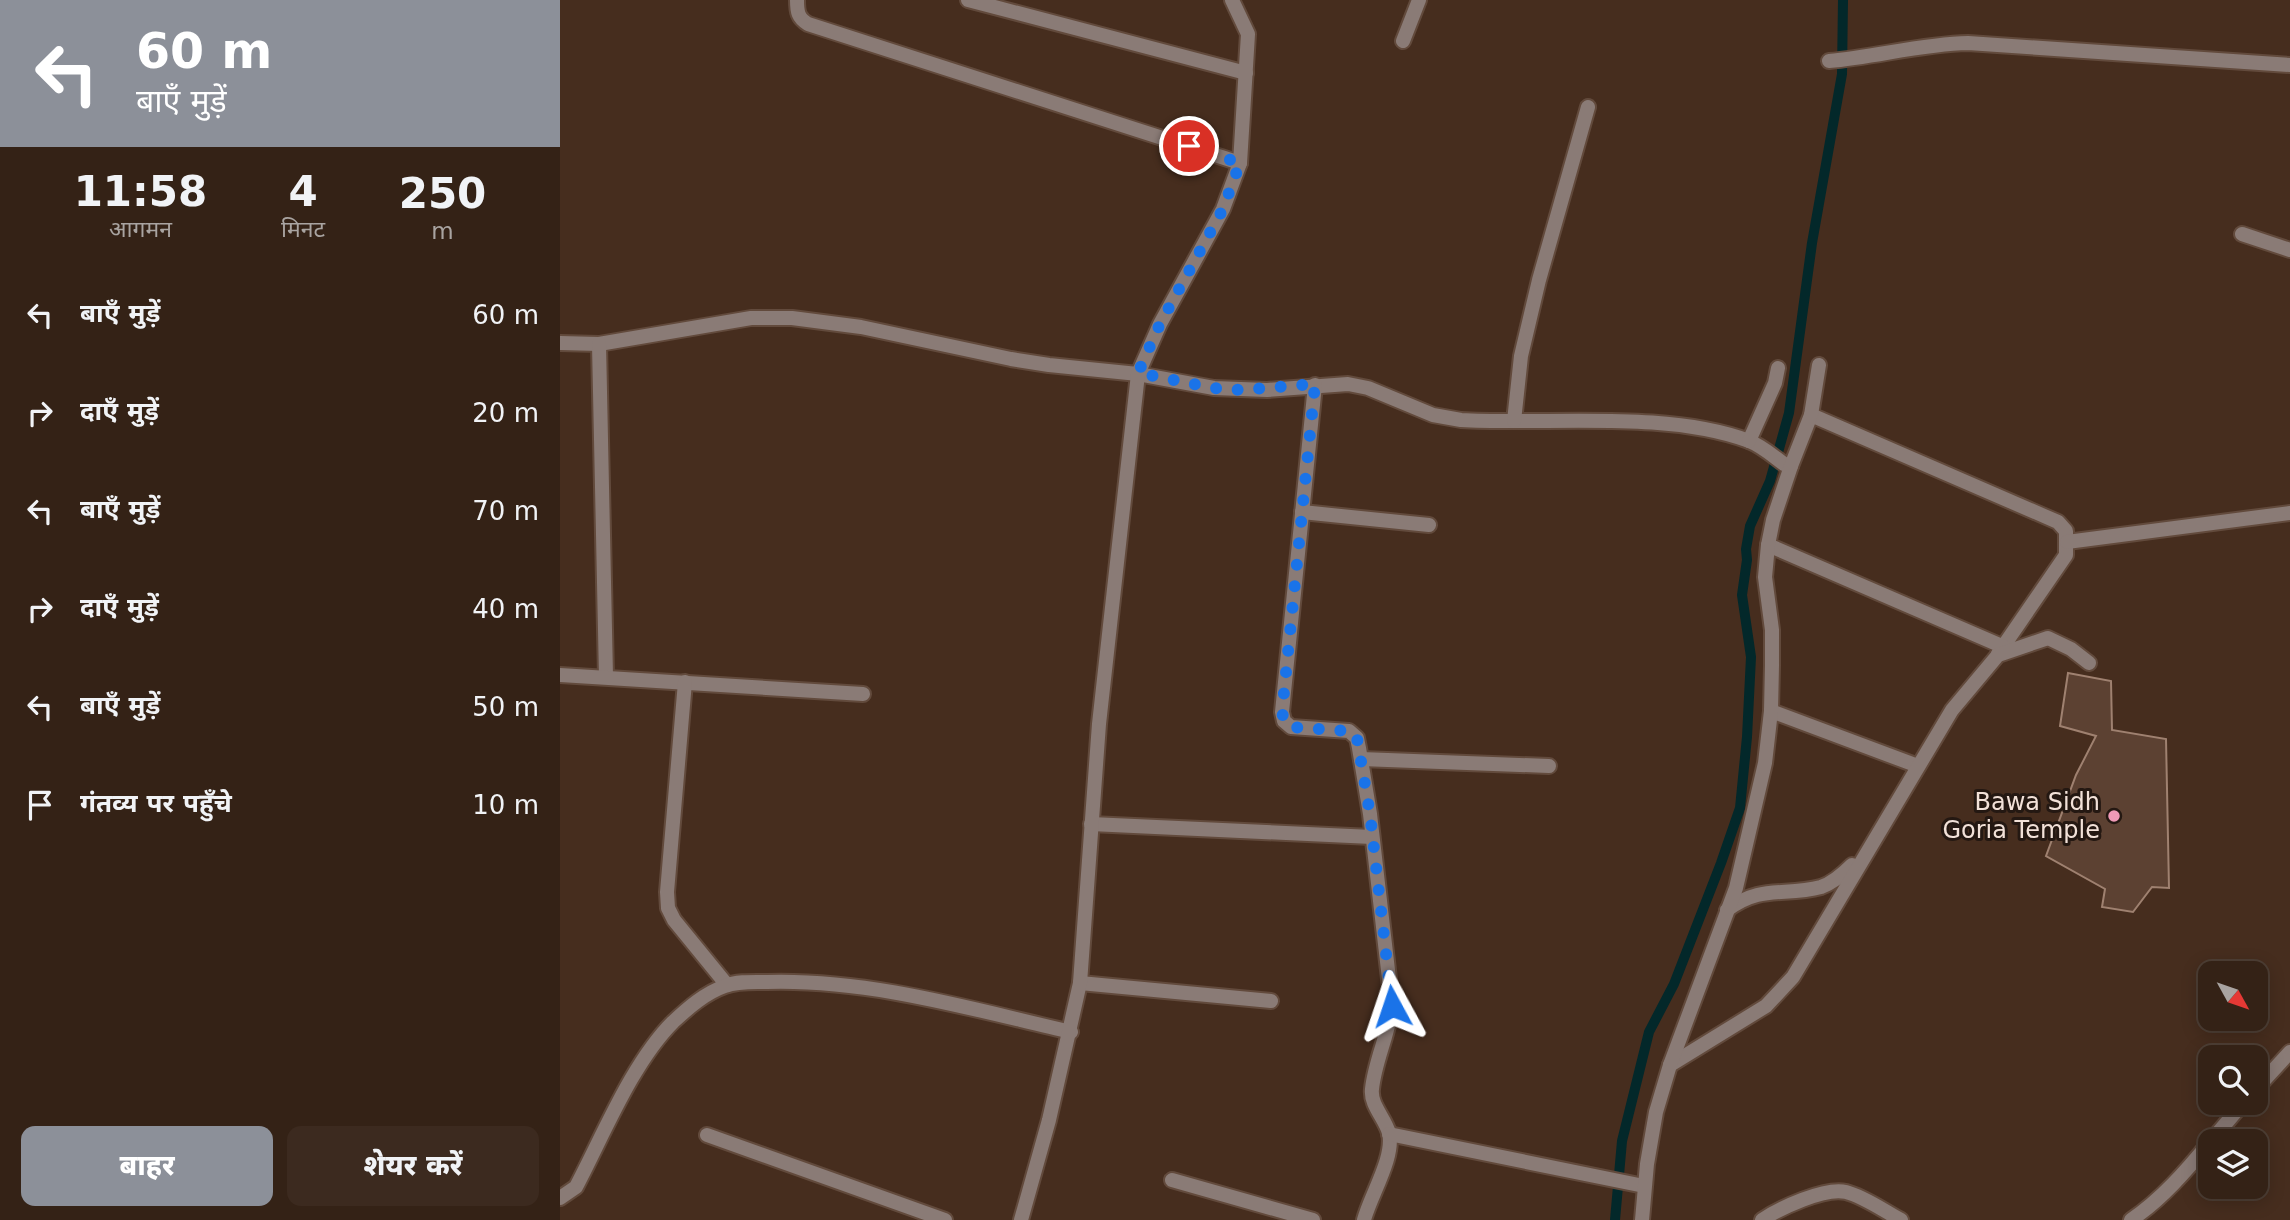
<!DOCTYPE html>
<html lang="hi">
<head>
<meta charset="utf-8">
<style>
  :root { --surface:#342216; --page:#3c2a1f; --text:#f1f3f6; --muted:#a9a4a1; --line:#4e3f35; --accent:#8c9099 }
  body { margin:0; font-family:"DejaVu Sans","Noto Sans Devanagari",sans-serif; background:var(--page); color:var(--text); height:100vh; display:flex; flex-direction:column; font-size:26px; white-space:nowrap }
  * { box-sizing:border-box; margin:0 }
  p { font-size:23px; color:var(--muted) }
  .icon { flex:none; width:38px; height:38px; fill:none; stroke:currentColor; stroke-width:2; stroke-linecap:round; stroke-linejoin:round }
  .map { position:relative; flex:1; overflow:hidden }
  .panel { display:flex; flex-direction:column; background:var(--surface); width:560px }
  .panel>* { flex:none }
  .banner { background:#8c9099; color:#fff; overflow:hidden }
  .needle { width:46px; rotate:130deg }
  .tools { position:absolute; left:1638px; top:961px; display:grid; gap:14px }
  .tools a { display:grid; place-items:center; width:70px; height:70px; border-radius:14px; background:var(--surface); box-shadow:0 4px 18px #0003,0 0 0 2px var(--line); font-size:35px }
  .pin { position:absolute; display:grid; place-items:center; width:60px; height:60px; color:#fff; margin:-30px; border:4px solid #fff; border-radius:50%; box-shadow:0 2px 7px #0007 }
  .me { position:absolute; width:77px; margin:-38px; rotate:355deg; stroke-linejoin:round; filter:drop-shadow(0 0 5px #0008) }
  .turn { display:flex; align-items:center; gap:24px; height:147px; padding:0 21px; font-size:32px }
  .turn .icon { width:91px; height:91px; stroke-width:2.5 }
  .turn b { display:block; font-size:49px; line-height:60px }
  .eta { display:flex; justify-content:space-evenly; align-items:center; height:119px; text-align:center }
  .eta b { font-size:42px; font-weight:800; line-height:49px }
  .cta { display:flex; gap:14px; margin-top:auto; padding:14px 21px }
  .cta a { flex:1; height:80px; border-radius:14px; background:var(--accent); color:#fff; font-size:28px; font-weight:800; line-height:80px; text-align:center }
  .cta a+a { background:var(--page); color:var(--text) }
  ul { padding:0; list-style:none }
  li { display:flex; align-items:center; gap:21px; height:98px; padding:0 21px }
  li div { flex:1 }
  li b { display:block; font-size:26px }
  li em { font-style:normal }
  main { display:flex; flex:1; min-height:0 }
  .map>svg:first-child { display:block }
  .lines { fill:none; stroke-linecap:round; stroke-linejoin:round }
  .stream { stroke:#03282a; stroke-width:10 }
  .building { fill:#5c4132; stroke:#9f8170; stroke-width:2 }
  .street-casing { stroke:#624a3c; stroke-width:18 }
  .street { stroke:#8a7b76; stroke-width:14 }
  .route { stroke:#1a73e8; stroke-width:12; stroke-dasharray:0 21.6 }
  .poi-dot { fill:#f09ab7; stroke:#241812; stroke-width:2.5 }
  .labels { text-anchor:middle; stroke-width:6; stroke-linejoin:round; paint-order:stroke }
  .poi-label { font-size:24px; fill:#f2e1d8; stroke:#241812; text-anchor:end }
</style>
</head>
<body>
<main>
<section class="panel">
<div class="banner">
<div class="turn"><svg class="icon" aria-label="left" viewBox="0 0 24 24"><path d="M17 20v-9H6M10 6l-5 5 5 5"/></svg><div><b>60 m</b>बाएँ मुड़ें</div></div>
</div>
<div class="eta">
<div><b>11:58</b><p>आगमन</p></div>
<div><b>4</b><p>मिनट</p></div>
<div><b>250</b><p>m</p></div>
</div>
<ul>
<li><svg class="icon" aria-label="left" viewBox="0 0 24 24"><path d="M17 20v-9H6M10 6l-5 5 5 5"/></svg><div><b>बाएँ मुड़ें</b></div><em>60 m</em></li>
<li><svg class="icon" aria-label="right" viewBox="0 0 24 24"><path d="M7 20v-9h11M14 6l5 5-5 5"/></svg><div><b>दाएँ मुड़ें</b></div><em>20 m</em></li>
<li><svg class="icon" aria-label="left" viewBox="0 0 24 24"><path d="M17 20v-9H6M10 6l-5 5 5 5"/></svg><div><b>बाएँ मुड़ें</b></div><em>70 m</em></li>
<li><svg class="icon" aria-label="right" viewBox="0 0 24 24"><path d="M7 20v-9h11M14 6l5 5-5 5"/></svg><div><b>दाएँ मुड़ें</b></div><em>40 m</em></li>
<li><svg class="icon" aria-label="left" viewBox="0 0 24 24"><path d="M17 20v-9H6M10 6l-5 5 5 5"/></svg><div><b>बाएँ मुड़ें</b></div><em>50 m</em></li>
<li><svg class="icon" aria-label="arrive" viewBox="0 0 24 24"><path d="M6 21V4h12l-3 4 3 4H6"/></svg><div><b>गंतव्य पर पहुँचे</b></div><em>10 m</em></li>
</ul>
<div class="cta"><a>बाहर</a><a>शेयर करें</a></div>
</section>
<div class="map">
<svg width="1730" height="1220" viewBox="0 0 1730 1220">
  <rect width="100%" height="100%" fill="#462d1e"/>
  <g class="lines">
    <polyline class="stream" points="1055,1220 1062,1141 1089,1032 1114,984 1161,863 1180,808 1187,737 1191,657 1182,595 1187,560 1186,549 1190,526 1210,481 1229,413 1252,243 1282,74 1283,0"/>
  </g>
  <polygon class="building" points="1508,673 1551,681 1552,730 1606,739 1609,888 1592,887 1573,912 1542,907 1545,889 1486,856 1516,775 1536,736 1500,726"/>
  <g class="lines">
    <g class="street-casing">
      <g id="street">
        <path d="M237,0C237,12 238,18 248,24L680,163"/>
        <polyline points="408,0 686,73"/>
        <polyline points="843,41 859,0"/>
        <path d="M1269,61C1316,57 1361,44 1408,43L1730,65"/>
        <polyline points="1682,234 1730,250"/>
        <path d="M0,343L39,344L191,318H232L301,327L451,359L489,365L578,374L654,388L707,390L788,384L808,388L873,415L901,420C989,425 1106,410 1189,441C1202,446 1213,456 1224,464L1231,466"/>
        <polyline points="39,344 46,677"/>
        <path d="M755,385L722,712L724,721L731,727L789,731L797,738L799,748L810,814L832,1005C829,1034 815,1060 812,1089C810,1105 825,1118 829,1133C835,1157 810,1196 804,1220"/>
        <polyline points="1251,415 1498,522 1506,531 1506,555 1438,654"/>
        <polyline points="954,421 961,356 979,280 1028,107"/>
        <polyline points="1189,441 1215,383 1218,368"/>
        <polyline points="742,512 869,525"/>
        <polyline points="1507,542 1730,513"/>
        <polyline points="1208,545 1444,647"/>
        <polyline points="0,675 303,694"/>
        <polyline points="125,682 107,892 108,908 114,920 167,985"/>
        <polyline points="1211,711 1358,766"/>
        <polyline points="801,759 989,766"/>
        <polyline points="531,824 812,837"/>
        <path d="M1167,910C1202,884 1224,897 1261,887C1273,883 1283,874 1292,865"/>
        <polyline points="520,983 711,1001"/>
        <polyline points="1110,1065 1206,1006 1233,977 1392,710 1438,655 1488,638 1511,649 1529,663"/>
        <polyline points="1696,1089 1730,1052"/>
        <polyline points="829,1134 1084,1186"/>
        <polyline points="147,1135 385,1220"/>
        <polyline points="1651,1141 1684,1102"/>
        <polyline points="612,1180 753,1220"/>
        <path d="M0,1198L16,1187C43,1136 72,1063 113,1022C128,1008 145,993 165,986C177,981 194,982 207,982C310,979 411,1009 511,1032"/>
        <polyline points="461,1220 489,1120 520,983 539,724 578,374 600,324 663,209 680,163 688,34 672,0"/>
        <polyline points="1082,1220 1087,1164 1096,1112 1110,1065 1176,888 1205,763 1211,711 1212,665 1212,630 1205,577 1208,545 1213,520 1231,466 1251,415 1259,365"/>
        <path d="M1202,1220C1220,1208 1265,1187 1286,1192C1305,1197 1324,1211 1341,1220"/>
        <path d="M1571,1220C1601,1200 1627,1170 1650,1142"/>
      </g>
    </g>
    <use href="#street" class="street"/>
  </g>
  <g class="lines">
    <polyline class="route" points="629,146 680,163 663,209 600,324 578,373 654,388 680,390 755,384 722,712 724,721 731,727 789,731 797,738 810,814 832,1006"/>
  </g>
  <circle class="poi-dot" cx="1554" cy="816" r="7"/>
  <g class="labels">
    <g class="poi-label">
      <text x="1540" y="810">Bawa Sidh<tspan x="1540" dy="28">Goria Temple</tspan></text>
    </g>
  </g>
</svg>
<div class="tools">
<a><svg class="needle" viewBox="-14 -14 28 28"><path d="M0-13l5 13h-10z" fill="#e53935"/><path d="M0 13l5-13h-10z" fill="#a9a4a1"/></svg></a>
<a><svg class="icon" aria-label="search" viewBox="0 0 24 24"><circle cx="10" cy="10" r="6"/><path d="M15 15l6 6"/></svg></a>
<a><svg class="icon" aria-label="layers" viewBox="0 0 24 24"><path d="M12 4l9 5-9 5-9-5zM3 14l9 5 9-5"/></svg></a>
</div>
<div class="pin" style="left:629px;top:146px;background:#d93025"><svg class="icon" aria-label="arrive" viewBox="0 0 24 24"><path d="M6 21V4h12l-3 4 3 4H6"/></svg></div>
<svg class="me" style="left:832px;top:1006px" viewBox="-20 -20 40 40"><path d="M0-17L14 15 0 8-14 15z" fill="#1a73e8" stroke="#fff" stroke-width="4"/></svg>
</div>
</main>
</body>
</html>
